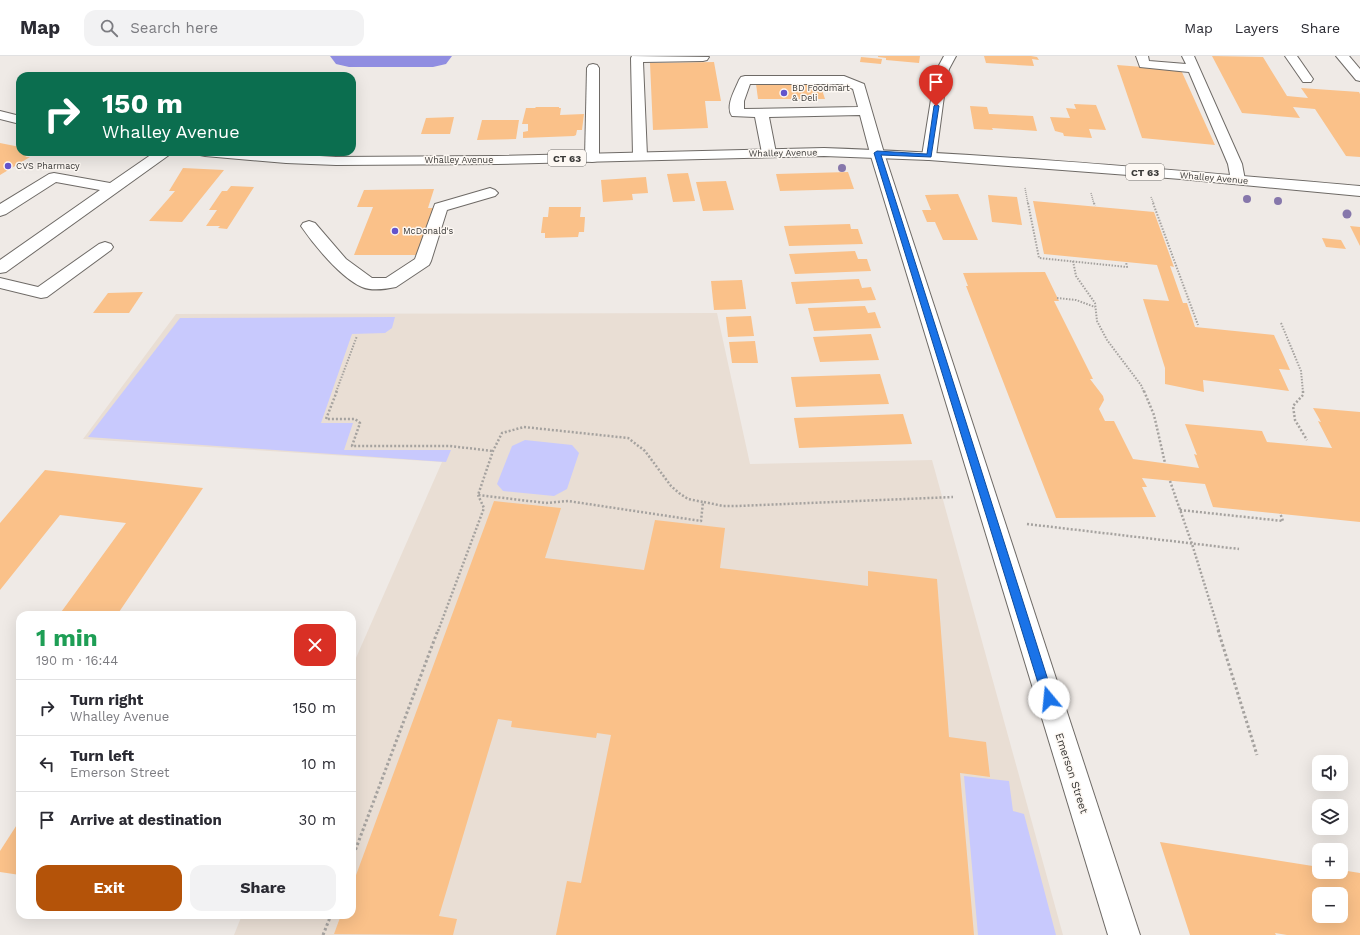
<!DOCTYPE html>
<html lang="en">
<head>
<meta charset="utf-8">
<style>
  :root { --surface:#fff; --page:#f2f2f3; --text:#2b2b33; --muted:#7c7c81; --line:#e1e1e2; --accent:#b45309 }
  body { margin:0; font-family:"Work Sans",sans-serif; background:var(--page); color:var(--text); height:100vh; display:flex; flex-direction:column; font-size:15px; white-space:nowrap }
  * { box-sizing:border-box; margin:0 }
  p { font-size:13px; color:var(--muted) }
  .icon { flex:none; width:22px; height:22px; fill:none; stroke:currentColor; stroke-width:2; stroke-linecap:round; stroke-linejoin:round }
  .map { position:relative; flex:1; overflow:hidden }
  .sheet { position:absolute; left:16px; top:555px; width:340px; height:308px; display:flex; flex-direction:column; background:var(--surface); border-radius:12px; box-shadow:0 4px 16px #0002 }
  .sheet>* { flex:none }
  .top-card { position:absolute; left:16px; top:16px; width:340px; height:84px; border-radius:12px; box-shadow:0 4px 16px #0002; background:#0b6e4f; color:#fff; overflow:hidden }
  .tools { position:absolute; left:1312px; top:699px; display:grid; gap:8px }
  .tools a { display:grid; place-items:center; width:36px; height:36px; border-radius:8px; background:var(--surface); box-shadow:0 4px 16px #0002; font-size:20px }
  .pin { position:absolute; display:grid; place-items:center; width:34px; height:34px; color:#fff; margin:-41px -17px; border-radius:50% 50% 50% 0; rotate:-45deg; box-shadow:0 0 4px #0007 }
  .pin .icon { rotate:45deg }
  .me { position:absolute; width:44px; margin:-22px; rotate:343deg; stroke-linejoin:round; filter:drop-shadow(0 0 3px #0008) }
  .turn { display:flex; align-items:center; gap:14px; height:84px; padding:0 20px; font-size:18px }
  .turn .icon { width:52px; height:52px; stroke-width:2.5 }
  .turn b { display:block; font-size:28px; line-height:34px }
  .round { display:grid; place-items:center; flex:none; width:42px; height:42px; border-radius:12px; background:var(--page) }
  .summary { display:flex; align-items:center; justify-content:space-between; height:68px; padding:0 20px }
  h1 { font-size:24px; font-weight:700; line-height:30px; color:#1e9e55 }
  .cta { display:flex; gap:8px; margin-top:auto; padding:8px 20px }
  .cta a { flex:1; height:46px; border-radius:12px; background:var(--accent); color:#fff; font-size:16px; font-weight:700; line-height:46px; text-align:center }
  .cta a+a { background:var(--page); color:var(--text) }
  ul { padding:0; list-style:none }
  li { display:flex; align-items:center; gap:12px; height:56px; padding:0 20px; border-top:1px solid var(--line) }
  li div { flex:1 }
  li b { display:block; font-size:15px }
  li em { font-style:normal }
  header { display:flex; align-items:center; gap:24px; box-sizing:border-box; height:56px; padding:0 20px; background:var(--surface); border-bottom:1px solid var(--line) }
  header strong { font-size:19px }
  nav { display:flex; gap:22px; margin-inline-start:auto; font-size:14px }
  .search { width:280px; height:36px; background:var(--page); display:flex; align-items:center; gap:10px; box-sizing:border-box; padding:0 14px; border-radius:12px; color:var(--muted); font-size:15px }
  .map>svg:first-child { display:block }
  .built { fill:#e9ded4 }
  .green { fill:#c8c9fd }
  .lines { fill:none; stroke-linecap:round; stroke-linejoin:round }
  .river { fill:#908de1; fill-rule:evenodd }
  .building { fill:#fac189; fill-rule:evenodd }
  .service-casing { stroke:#6e6a66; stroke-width:2 }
  .minor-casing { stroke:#6e6a66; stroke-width:2 }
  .primary-casing { stroke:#6e6a66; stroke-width:2 }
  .path-far3 { stroke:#a5a29f; stroke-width:1.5; stroke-dasharray:1 1; stroke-linecap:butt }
  .path-far2 { stroke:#a5a29f; stroke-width:2; stroke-dasharray:1.5 1.5; stroke-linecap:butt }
  .path-far1 { stroke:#a5a29f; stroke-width:2.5; stroke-dasharray:2 2; stroke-linecap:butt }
  .path { stroke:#a5a29f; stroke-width:3; stroke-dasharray:2.5 2.5; stroke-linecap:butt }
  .service { fill:#fff; fill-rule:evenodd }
  .minor { fill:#fff; fill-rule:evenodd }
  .primary { fill:#fff; fill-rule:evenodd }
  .tree { fill:#8677ab }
  .route { fill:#1a73e8; stroke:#114b97 }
  .poi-dot { fill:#6353cc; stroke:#fdf8f3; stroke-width:1.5 }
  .labels { text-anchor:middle; stroke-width:3; stroke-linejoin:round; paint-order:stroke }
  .far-poi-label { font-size:9px; fill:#3b3a38; stroke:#fdf8f3; text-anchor:start }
  .far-street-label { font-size:9px; fill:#3b3a38; stroke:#fdf8f3 }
  .shield { fill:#fdf8f3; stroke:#757370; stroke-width:1 }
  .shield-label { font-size:10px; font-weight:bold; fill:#3b3a38 }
  .street-label { font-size:11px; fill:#3b3a38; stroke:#fdf8f3 }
</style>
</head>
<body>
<header>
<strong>Map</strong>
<div class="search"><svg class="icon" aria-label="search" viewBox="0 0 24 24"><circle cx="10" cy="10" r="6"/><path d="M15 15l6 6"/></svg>Search here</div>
<nav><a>Map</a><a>Layers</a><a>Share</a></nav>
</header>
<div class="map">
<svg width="1360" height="879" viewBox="0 0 1360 879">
  <rect width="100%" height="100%" fill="#efeae6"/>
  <polygon class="built" points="717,257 750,408 932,404 1063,879 234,879 242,859 352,859 352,611 442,406 83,383 176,258"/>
  <g class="green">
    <polygon points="395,261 392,272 385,277 352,278 321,367 353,367 344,394 451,394 446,406 88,381 180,262"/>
    <polygon points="525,384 572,389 579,397 567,433 554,440 503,435 497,428 512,390"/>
    <polygon points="964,720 1009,725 1013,755 1024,758 1056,879 978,879"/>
  </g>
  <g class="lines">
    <polygon class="river" points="330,0 452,0 446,8 433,11 349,11 336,8"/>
  </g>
  <g class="building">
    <polygon points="878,0 920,0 919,7 886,4 886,2 878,1"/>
    <polygon points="984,0 1031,0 1037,1 1039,4 1032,3 1034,10 986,7"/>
    <polygon points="1212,0 1263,1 1287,40 1308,42 1301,32 1359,36 1360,38 1360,101 1346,100 1315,53 1293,51 1300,62 1242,57"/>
    <polygon points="861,1 882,3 881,8 860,6"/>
    <polygon points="714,6 721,45 705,45 708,72 653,74 650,7"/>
    <polygon points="1117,9 1181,14 1215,89 1142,82"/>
    <polygon points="756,28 820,28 825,43 758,43"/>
    <polygon points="1074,48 1096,49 1106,74 1089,73 1092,82 1064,80 1063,77 1055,75 1050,61 1070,62 1066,52 1076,53"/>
    <polygon points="970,50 987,51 989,58 1033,60 1037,75 992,72 993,74 974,73"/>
    <polygon points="536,51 559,51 559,52 561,52 560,59 584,58 582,74 577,74 576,79 574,80 523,82 523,76 528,75 528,68 522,68 526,52 535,52"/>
    <polygon points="454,61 450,78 421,78 426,62"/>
    <polygon points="482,64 519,64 516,83 477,84"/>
    <polygon points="0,87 20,91 20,96 33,96 25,101 30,101 0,119"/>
    <polygon points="183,112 224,114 182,166 149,165 175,135 169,135"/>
    <polygon points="848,116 854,133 780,135 776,118"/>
    <polygon points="688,117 695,145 673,146 667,118"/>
    <polygon points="646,121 648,137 632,138 633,144 603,146 601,124"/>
    <polygon points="726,125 734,154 703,155 696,126"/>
    <polygon points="231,130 254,131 227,173 218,172 220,170 206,170 217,154 209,154 222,135 227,135"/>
    <polygon points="434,133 428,152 434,152 420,199 354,199 373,151 357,151 364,134"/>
    <polygon points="958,138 978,184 943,184 935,166 927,166 922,154 931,154 925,139"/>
    <polygon points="988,139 1017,141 1022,169 992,166"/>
    <polygon points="1033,145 1154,156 1174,211 1170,210 1183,247 1187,247 1195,271 1274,279 1290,314 1279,313 1289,335 1203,324 1204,336 1165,328 1165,312 1143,243 1169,245 1157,209 1044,198"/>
    <polygon points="549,151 581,151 580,161 585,161 584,176 579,176 578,181 545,182 545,177 541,177 543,161 548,161"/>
    <polygon points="850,168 851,173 858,173 863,188 789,190 784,170"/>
    <polygon points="1350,170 1360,171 1360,190"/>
    <polygon points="1322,182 1341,184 1346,193 1326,191"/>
    <polygon points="855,195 858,203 867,203 871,215 795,218 789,198"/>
    <polygon points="1045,216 1059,245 1054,245 1093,323 1090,323 1103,340 1104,344 1099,353 1105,365 1114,365 1133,403 1199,412 1194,398 1197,399 1185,368 1262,375 1267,386 1332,392 1318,365 1321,366 1313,352 1360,356 1360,466 1213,451 1205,428 1142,422 1147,431 1142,431 1156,461 1056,462 966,230 968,230 963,217"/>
    <polygon points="859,223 862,232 871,231 876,244 796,248 791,226"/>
    <polygon points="742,224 746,253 714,254 711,225"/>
    <polygon points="143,236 129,257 93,257 108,237"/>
    <polygon points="865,250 868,257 875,256 881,272 814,275 808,252"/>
    <polygon points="751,260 754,280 728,281 726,261"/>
    <polygon points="871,278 879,304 820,306 813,281"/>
    <polygon points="755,285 758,307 732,307 729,286"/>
    <polygon points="880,318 889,348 796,351 791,321"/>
    <polygon points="903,358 912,388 799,392 794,362"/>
    <polygon points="45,414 203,432 117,559 59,559 126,467 60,459 0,534 0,467"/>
    <polygon points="494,445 561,452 545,502 644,514 655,464 725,472 720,512 868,530 868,515 937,523 949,681 986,686 990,721 960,717 974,879 556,879 567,825 581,827 611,679 597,677 596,682 511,671 512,665 498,663 439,860 457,863 453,879 334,878 341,859 352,859 352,830"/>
    <polygon points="20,764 20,819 0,816 0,795"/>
    <path d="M1160,786L1319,811V816H1341V814L1360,817V879H1287L1275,877L1276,879H1190ZM1319,838H1341V860H1319Z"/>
  </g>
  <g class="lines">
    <g class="service-casing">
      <g id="service">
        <polygon points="632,0 709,1 707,4 703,5 643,6 647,100 645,103 640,104 635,103 633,100 631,2"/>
        <polygon points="1136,0 1148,0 1149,5 1186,8 1182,0 1194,0 1242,108 1245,124 1243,127 1238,128 1233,127 1231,124 1228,108 1189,16 1140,11"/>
        <polygon points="1285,0 1297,0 1313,23 1311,26 1303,26"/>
        <polygon points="1336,0 1349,0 1360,13 1360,25 1356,24"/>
        <polygon points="593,8 597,9 599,12 599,102 597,105 592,106 587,105 585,102 587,12 589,9"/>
        <path d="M745,20H844L864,28L884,97L882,100L877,101L872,100L870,97L860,59L769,61L776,97L774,100L769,101L764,100L762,97L755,61L732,60C725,50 735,34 739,24L741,21ZM750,28H842L853,33L858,51L744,53V45Z"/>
        <polygon points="155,96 171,96 169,99 6,216 0,217 0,204 100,134 56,126 6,158 0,160 0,148 49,118 54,117 110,127"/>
        <path d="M490,132L495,134L498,137L495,140L447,154L431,205L429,209L396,231C387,233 371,235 362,231C341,222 314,189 301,170L303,167L309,165L315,167L346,203L372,222H386L415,203L435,148Z"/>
        <polygon points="105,186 111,188 113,191 111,194 47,241 41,242 0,232 0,222 38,231 99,188"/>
      </g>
    </g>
    <g class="minor-casing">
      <g id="minor">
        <polygon points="944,0 956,0 949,13 946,25 936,100 934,103 929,104 924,103 922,100 934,25 937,13"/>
        <polygon points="877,93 882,94 884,97 1140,879 1108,879 870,97 872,94"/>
      </g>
    </g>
    <g class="primary-casing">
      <g id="primary">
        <polygon points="0,55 20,60 20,68 0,63"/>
        <path d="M824,92C1003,98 1182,115 1360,130V140L1181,123L929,104L824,100L497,108L336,109L286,107L205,100L200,99L198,96H255L336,101L497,100Z"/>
      </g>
    </g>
    <g class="path-far3">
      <polyline points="1025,132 1028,148"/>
      <polyline points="1091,137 1094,148"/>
      <polyline points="1151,141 1154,148"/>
    </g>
    <g class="path-far2">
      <polyline points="1028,147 1039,202 1127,211 1126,206"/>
      <polyline points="1094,147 1095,150"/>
      <polyline points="1153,147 1198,269"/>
      <polyline points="1073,205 1076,220 1095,247 1097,265 1107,284 1141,329 1144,336"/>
      <polyline points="1057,242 1076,244 1095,251"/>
      <polyline points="1281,267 1301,315 1303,336"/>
      <polyline points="336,336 357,280"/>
    </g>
    <g class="path-far1">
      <polyline points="337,335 326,363 355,363 360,367 352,390 450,390 493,395"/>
      <polyline points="1144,335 1154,359 1165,407"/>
      <polyline points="1303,335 1303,339 1293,350 1295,364 1307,384"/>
      <polygon points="524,371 628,382 645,395 671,430 679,437 688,443 703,446 701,465 568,445 546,447 478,439 493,395 502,377"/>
      <polyline points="1170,425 1192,488 1219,575"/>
      <polyline points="704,446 723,450 737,450 953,441"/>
      <polyline points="1180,454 1283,465 1280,457"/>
      <polyline points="1027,468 1239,493"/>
      <polyline points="438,575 484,452 478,439"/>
    </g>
    <g class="path">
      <polyline points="1218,574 1257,699"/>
      <polyline points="352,803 438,574"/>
      <polyline points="323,879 331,859"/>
    </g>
    <use href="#service" class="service"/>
    <use href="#minor" class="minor"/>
    <use href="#primary" class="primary"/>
  </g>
  <g class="tree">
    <circle cx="842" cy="112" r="4"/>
    <circle cx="1247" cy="143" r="4"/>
    <circle cx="1278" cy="145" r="4"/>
    <circle cx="1347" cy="158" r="4.5"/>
  </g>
  <polygon class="route" points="936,48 939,50 931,101 881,99 1054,643 1053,647 1049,648 1045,647 1043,643 874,97 877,95 927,98 934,50"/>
  <g class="poi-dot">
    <circle cx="784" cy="37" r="4"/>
    <circle cx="8" cy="110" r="4"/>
    <circle cx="395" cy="175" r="4"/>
  </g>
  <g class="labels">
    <g class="far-poi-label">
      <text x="792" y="35">BD Foodmart<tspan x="792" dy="10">&amp; Deli</tspan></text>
      <text x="16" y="113">CVS Pharmacy</text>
      <text x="403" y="178">McDonald's</text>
    </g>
    <g class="far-street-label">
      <text transform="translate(783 97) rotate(-1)" y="3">Whalley Avenue</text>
      <text x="459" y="107">Whalley Avenue</text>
      <text transform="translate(1214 122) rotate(5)" y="3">Whalley Avenue</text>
    </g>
    <g class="shield">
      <rect x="548" y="94" width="38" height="16" rx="3"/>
      <rect x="1126" y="108" width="38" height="16" rx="3"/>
    </g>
    <g class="shield-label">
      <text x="567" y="106">CT 63</text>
      <text x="1145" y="120">CT 63</text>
    </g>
    <g class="street-label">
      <text transform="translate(1072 717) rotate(72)" y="4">Emerson Street</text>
    </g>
  </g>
</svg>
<div class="tools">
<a><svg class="icon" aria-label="sound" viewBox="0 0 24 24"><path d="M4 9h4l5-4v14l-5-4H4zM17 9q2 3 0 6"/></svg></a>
<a><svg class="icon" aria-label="layers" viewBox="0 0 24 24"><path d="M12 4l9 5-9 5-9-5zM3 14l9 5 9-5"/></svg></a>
<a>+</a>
<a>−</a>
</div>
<div class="pin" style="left:936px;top:50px;background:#d93025"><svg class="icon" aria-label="arrive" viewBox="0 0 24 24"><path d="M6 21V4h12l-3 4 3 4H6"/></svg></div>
<svg class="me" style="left:1049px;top:643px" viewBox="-20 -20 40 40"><circle r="19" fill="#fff"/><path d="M0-13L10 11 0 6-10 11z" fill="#1a73e8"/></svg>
<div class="top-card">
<div class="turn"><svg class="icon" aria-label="right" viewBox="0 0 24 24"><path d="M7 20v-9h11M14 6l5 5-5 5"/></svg><div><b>150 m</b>Whalley Avenue</div></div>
</div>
<section class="sheet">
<div class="summary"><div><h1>1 min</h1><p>190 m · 16:44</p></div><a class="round" style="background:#d93025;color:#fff"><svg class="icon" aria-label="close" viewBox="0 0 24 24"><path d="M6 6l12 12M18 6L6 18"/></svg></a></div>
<ul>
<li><svg class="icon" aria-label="right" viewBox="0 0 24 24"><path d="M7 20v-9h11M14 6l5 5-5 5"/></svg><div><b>Turn right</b><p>Whalley Avenue</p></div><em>150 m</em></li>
<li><svg class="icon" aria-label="left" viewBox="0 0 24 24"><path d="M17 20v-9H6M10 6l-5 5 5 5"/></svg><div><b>Turn left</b><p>Emerson Street</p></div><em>10 m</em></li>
<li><svg class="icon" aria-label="arrive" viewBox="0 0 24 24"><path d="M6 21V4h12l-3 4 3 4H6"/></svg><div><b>Arrive at destination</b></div><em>30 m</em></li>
</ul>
<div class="cta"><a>Exit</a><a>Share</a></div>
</section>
</div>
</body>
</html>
